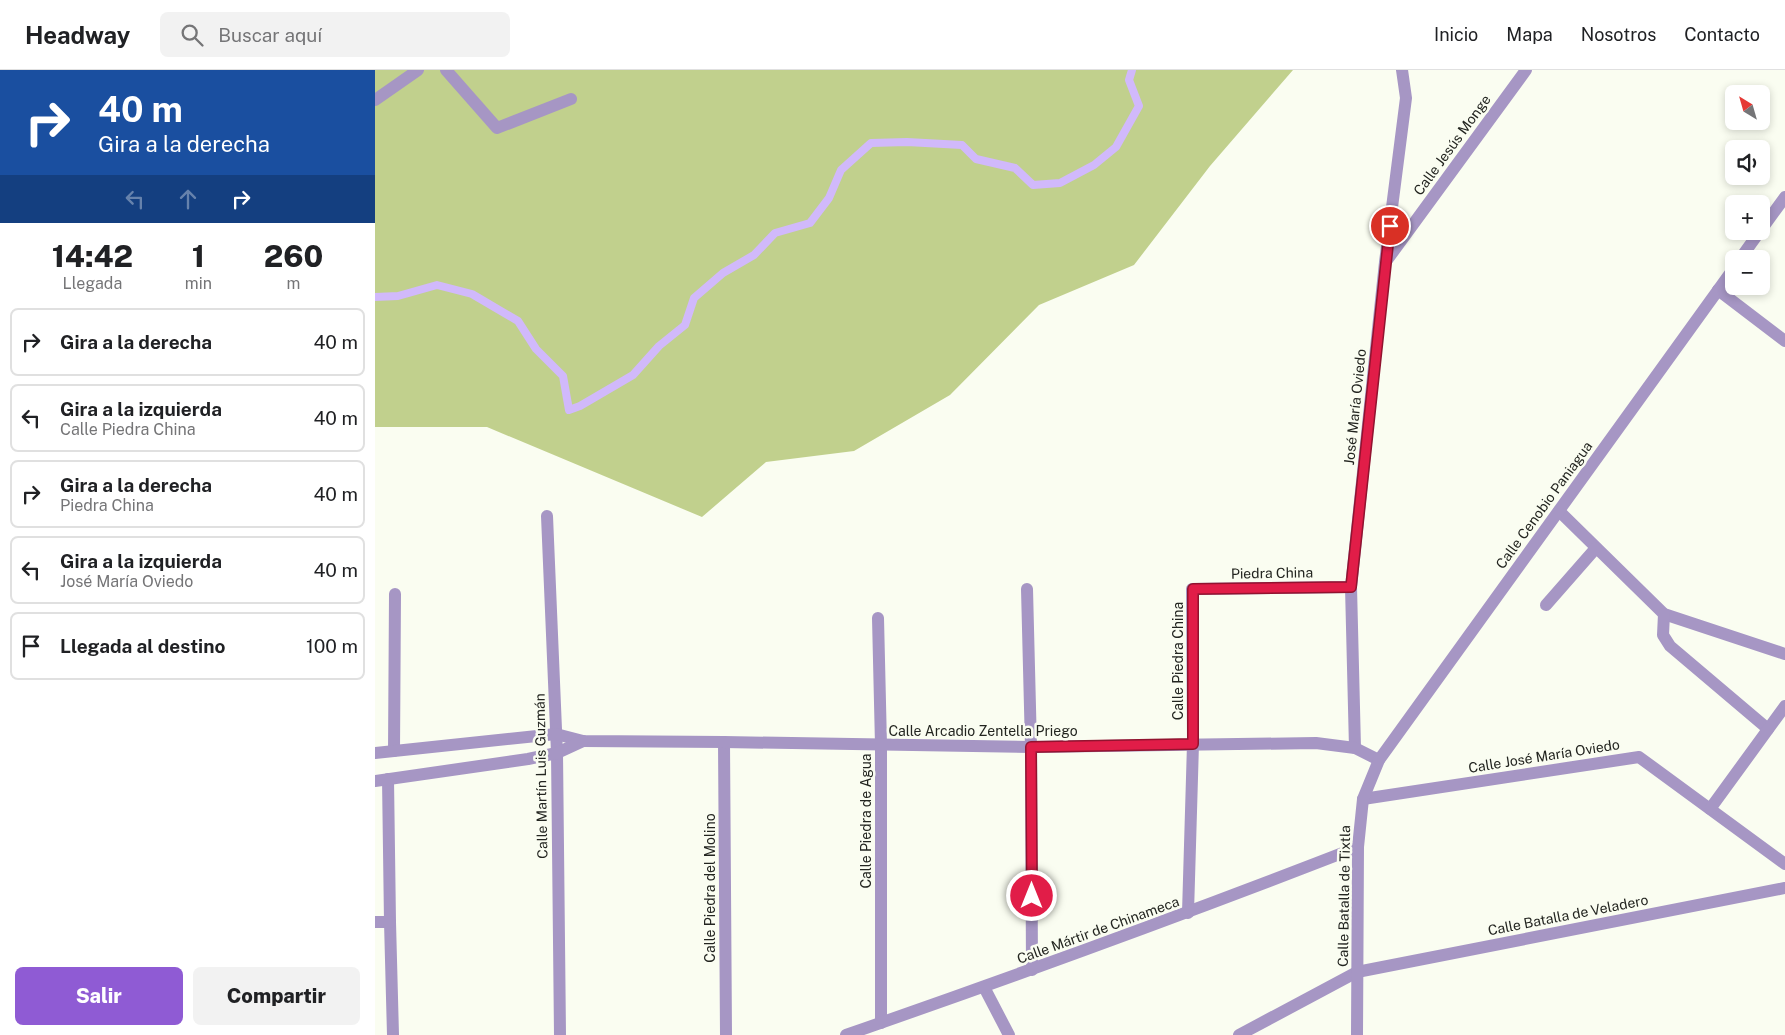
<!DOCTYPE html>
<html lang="es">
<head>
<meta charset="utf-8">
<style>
  :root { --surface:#fff; --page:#f2f2f2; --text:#202124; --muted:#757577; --line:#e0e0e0; --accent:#8f5bd4 }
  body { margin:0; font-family:"Public Sans",sans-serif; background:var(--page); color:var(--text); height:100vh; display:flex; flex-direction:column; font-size:19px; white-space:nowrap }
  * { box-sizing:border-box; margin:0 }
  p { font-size:16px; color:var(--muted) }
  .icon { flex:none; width:28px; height:28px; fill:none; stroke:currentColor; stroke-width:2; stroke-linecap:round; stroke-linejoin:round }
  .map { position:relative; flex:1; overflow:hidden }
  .drawer { display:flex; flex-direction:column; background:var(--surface); width:375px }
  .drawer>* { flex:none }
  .top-card { background:#1a4fa0; color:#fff; overflow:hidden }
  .needle { width:32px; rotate:323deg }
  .fabs { position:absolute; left:1350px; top:15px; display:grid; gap:10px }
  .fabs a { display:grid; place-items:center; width:45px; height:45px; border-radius:8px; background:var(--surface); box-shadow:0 2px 8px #0003; font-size:25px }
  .pin { position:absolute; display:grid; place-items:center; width:42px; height:42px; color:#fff; margin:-21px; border:2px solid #fff; border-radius:50%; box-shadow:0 1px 5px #0007 }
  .me { position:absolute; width:55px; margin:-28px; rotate:0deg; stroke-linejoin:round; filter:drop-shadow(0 0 4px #0008) }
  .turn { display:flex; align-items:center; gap:18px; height:105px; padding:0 15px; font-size:22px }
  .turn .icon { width:65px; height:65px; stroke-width:2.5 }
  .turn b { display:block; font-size:35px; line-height:42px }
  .lanes { display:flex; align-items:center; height:48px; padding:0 15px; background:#0003; justify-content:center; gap:25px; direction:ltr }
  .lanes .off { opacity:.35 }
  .eta { display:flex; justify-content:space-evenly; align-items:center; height:85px; text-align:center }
  .eta b { font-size:30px; font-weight:800; line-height:35px }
  .primary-button { display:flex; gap:10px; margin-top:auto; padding:10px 15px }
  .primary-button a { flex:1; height:58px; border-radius:8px; background:var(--accent); color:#fff; font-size:20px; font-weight:800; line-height:58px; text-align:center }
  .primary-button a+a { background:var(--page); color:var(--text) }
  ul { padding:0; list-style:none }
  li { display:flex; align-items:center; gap:15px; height:68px; margin:0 10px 8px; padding:0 5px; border:2px solid var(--line); border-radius:8px }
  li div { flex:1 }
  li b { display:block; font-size:19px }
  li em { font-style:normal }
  header { display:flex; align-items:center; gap:30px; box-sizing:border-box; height:70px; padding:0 25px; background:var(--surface); border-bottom:1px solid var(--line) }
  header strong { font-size:24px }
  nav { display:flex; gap:28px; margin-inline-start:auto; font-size:18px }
  .search { width:350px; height:45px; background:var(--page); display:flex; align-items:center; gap:12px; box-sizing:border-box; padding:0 18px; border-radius:8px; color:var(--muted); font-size:19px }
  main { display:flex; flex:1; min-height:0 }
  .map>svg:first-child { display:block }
  .green { fill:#c1d08d }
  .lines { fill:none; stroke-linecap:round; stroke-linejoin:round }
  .stream { stroke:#d1b9fb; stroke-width:8 }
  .minor { stroke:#a696c4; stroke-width:12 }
  .route-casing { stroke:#92132f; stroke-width:12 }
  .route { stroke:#e11d48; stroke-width:9 }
  .labels { text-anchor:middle; stroke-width:5; stroke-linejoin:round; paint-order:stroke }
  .street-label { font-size:14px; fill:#232520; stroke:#fafdf1 }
</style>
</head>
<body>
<header>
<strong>Headway</strong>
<div class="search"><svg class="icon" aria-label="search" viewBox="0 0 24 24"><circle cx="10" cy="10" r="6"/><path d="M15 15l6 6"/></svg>Buscar aquí</div>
<nav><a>Inicio</a><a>Mapa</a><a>Nosotros</a><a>Contacto</a></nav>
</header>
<main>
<section class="drawer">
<div class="top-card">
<div class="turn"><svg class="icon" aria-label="right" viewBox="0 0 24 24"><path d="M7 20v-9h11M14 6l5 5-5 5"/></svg><div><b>40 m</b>Gira a la derecha</div></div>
<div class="lanes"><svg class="icon off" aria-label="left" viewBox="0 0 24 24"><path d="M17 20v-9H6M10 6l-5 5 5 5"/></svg><svg class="icon off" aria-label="ahead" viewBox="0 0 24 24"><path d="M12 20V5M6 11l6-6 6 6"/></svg><svg class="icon" aria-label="right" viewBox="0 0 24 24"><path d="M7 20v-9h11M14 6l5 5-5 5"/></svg></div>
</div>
<div class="eta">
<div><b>14:42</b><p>Llegada</p></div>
<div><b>1</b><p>min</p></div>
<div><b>260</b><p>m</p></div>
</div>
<ul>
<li><svg class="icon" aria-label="right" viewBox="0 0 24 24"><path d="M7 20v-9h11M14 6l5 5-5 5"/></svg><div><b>Gira a la derecha</b></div><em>40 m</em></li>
<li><svg class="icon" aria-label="left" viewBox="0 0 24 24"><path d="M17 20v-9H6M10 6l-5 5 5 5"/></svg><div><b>Gira a la izquierda</b><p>Calle Piedra China</p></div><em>40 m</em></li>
<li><svg class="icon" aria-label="right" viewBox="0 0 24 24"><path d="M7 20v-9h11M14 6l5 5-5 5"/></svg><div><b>Gira a la derecha</b><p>Piedra China</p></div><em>40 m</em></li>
<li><svg class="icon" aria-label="left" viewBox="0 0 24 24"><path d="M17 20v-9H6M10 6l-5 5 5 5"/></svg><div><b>Gira a la izquierda</b><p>José María Oviedo</p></div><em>40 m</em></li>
<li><svg class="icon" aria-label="arrive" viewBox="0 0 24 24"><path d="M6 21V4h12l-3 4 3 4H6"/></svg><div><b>Llegada al destino</b></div><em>100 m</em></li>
</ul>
<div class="primary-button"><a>Salir</a><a>Compartir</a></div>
</section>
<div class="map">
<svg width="1410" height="965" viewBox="0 0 1410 965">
  <rect width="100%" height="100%" fill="#fafdf1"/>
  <polygon class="green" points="0,0 918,0 835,96 759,195 664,235 575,325 479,381 391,392 327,447 112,357 0,357"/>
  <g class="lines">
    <polyline class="stream" points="0,227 23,226 62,215 97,224 143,251 161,279 188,306 194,340 205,336 258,305 284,276 310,255 319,228 348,203 379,185 400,163 435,153 454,128 466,100 496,73 532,72 587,75 601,89 640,98 658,115 685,113 719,95 741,77 764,36 754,10 757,0"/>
    <g class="minor">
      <polyline points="71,0 122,58 196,29"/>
      <polyline points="0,30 43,0"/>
      <polyline points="1386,160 1410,127"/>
      <polyline points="1365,189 1385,161"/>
      <polyline points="1012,190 1151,0"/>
      <polyline points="1343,220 1410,271"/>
      <polyline points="1184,441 1289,544 1410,584"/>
      <polyline points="172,446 182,683 185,965"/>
      <polyline points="652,519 656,677 657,900"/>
      <polyline points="1171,535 1221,478"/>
      <polyline points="1289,544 1288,565 1295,576 1393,659"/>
      <polyline points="503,548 506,675 506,953"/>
      <polyline points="349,672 351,965"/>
      <polyline points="980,678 976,517 1010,192 1031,28 1027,0"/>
      <polyline points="19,681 20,524"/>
      <polyline points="0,683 181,664 208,671 349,672 656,677 941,673 980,678 1004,690"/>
      <polyline points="13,709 15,852 18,965"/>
      <polyline points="0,711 153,689 182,683 208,671"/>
      <polyline points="988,729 1264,687 1410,794"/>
      <polyline points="1335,739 1410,636"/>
      <polyline points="813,843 818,674 817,519 976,517"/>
      <polyline points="0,852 15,852"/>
      <polyline points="609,917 634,965"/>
      <path d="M471,965C643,905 813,843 983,777"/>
      <polyline points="864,965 982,902 1410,818"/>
      <polyline points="982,965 983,777 988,729 1004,690 1359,198"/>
    </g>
  </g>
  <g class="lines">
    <g class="route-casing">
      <polyline id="route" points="657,826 656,677 818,674 818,519 976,517 1015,156"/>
    </g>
    <use href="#route" class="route"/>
  </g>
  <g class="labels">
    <g class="street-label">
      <text transform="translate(1077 75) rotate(-54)" y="5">Calle Jesús Monge</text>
      <text transform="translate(980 337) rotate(-84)" y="5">José María Oviedo</text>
      <text transform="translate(1169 435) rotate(-54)" y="5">Calle Cenobio Paniagua</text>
      <text transform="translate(897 503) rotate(-1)" y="5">Piedra China</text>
      <text transform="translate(803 591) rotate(-90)" y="5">Calle Piedra China</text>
      <text x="608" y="666">Calle Arcadio Zentella Priego</text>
      <text transform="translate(1169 686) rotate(-9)" y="5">Calle José María Oviedo</text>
      <text transform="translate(166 706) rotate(-91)" y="5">Calle Martín Luis Guzmán</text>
      <text transform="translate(491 751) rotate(-90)" y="5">Calle Piedra de Agua</text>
      <text transform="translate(335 818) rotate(-90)" y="5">Calle Piedra del Molino</text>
      <text transform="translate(969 826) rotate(-89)" y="5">Calle Batalla de Tixtla</text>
      <text transform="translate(1193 845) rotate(-11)" y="5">Calle Batalla de Veladero</text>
      <text transform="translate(723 860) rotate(-20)" y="5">Calle Mártir de Chinameca</text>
    </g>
  </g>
</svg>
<div class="fabs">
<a><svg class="needle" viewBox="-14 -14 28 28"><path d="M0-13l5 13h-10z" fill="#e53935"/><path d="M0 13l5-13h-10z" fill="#757577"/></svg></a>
<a><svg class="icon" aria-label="sound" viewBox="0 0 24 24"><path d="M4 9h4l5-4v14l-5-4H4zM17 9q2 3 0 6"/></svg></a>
<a>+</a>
<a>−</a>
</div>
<div class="pin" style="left:1015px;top:156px;background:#d93025"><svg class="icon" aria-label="arrive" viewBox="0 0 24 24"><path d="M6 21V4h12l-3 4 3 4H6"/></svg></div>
<svg class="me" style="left:657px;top:826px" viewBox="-20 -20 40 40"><circle r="17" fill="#e11d48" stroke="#fff" stroke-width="3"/><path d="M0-11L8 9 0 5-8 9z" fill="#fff"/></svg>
</div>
</main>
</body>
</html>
